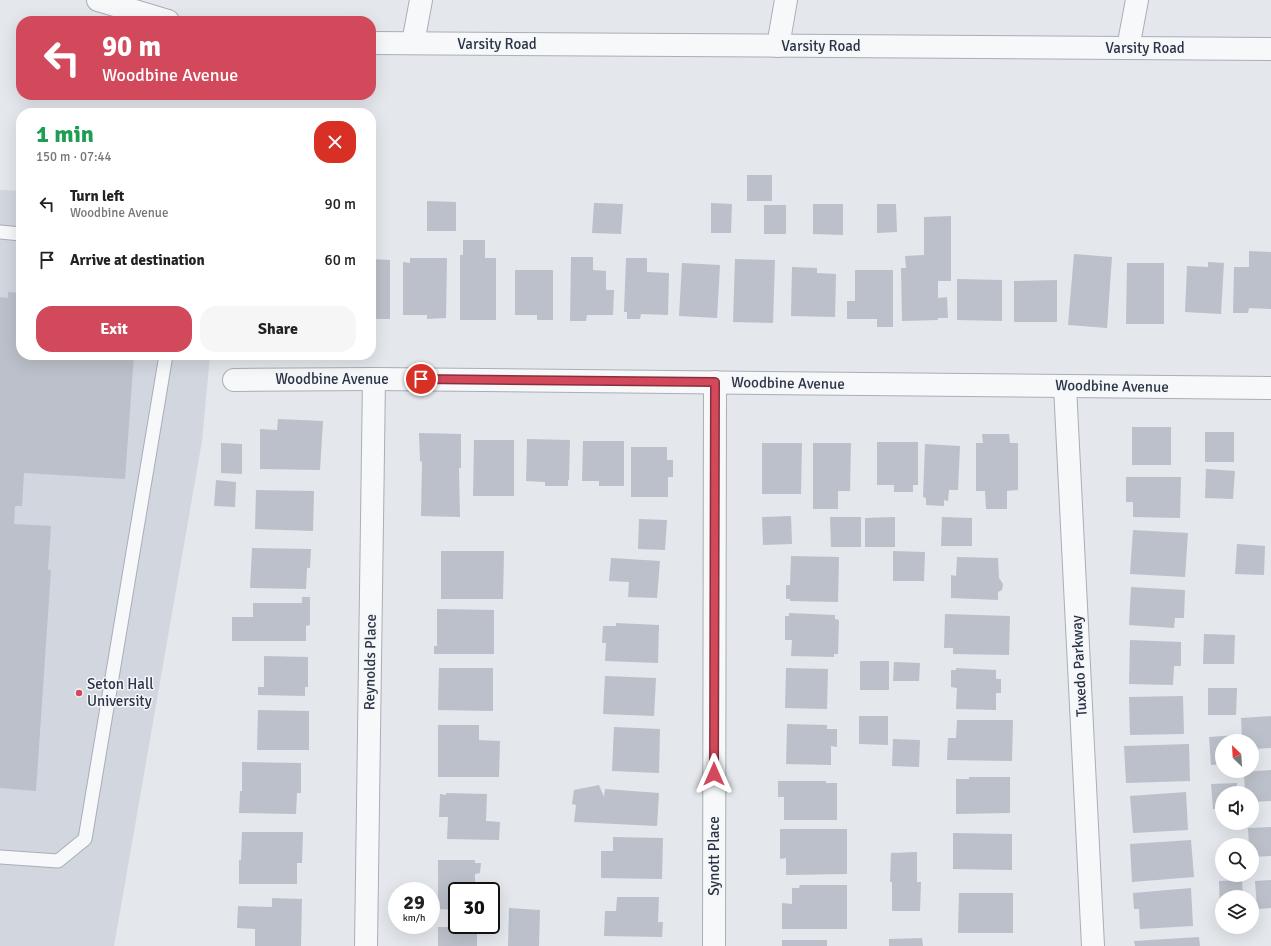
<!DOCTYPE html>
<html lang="en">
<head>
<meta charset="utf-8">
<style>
  :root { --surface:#fff; --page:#f6f6f6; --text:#222; --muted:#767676; --accent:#d1495b }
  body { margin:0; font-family:Signika,sans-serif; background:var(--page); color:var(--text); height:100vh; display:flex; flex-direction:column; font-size:15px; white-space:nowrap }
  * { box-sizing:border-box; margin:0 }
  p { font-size:13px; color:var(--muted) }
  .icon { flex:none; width:22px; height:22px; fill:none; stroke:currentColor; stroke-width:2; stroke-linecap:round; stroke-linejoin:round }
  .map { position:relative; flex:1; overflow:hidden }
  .side { position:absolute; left:16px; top:108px; width:360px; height:252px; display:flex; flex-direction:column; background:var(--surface); border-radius:16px; box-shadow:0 4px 16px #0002 }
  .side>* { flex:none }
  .top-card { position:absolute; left:16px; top:16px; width:360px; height:84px; border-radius:16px; box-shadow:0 4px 16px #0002; background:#d1495b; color:#fff; overflow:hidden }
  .needle { width:26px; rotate:335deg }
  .tools { position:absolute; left:1215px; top:734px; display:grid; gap:8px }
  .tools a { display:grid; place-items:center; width:44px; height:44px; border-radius:50%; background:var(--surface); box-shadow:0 4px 16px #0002; font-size:20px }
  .speed { position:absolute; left:388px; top:882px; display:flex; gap:8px; font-size:20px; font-weight:700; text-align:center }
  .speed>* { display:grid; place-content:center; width:52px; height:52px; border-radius:50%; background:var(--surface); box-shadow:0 4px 16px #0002; line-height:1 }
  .speed small { font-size:10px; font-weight:400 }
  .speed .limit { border:2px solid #111; border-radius:6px; background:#fff; color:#111 }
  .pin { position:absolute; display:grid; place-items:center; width:34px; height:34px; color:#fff; margin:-17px; border:2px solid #fff; border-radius:50%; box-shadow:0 1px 4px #0007 }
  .me { position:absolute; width:44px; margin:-22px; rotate:0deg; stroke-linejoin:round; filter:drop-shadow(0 0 3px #0008) }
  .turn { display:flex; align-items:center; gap:14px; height:84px; padding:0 20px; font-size:18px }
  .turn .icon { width:52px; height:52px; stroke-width:2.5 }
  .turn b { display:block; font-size:28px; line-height:34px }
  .round { display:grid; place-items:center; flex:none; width:42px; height:42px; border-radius:16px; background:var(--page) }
  .head { display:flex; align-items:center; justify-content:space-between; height:68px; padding:0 20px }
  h1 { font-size:24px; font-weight:700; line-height:30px; color:#1e9e55 }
  .primary-button { display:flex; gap:8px; margin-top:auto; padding:8px 20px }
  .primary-button a { flex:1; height:46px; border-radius:16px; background:var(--accent); color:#fff; font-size:16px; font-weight:700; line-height:46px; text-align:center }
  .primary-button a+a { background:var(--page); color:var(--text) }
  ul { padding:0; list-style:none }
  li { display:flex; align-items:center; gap:12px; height:56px; padding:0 20px }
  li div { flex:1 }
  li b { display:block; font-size:15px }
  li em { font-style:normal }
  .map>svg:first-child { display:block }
  .built { fill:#d2d6de }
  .building { fill:#bbc0ca }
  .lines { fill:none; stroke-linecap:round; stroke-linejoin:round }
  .lane-casing { stroke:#a9aeb7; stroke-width:15 }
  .street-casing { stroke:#a9aeb7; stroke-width:24 }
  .lane { stroke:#f7f8fa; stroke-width:13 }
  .street { stroke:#f7f8fa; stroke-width:22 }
  .route-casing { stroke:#882f3b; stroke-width:10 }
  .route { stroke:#d1495b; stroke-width:7 }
  .poi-dot { fill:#d1495b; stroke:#f4f6f9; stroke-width:1.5 }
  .labels { text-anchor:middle; stroke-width:3; stroke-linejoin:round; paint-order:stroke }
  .street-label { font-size:15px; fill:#2b3445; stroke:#f4f6f9 }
  .poi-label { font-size:15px; fill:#2b3445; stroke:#f4f6f9; text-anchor:start }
</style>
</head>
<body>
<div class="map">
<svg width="1271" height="946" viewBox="0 0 1271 946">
  <rect width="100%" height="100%" fill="#e4e7ec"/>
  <polygon class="built" points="0,190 21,191 21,355 210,355 202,441 114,946 0,946"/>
  <g class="building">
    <rect x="747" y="175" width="25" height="26"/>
    <polygon points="427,201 456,202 456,231 427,231"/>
    <polygon points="594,203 623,204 621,234 592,233"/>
    <polygon points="711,203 732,204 731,233 711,233"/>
    <polygon points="813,204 843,204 843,235 813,234"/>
    <polygon points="877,204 896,204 897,232 877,233"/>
    <rect x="764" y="205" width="22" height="29"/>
    <polygon points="951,216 951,281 938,281 938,298 947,297 948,318 938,318 938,320 902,321 901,268 906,268 905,256 924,255 924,217"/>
    <polygon points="463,240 485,240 485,258 496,258 496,320 460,320 460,255 463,255"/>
    <polygon points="1249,251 1271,252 1271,309 1249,308 1248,313 1233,313 1234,267 1249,267"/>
    <polygon points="1074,254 1112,257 1107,328 1068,325"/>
    <polygon points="571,257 593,257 593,270 606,271 606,290 614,290 613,315 587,315 586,321 570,321"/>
    <polygon points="410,258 447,258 446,318 427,319 427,315 403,315 403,262 410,263"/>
    <polygon points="626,258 647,258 647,272 669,273 668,315 641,314 640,319 627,319 627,312 624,312"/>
    <polygon points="371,259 390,260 390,319 373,319 374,315 371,315"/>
    <polygon points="735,259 775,260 773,323 733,322"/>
    <polygon points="1208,262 1224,263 1221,314 1185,312 1187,266 1208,267"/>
    <polygon points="682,263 720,265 717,318 679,316"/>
    <polygon points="1127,263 1164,263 1164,324 1126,324"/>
    <polygon points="792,267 817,268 817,273 836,274 835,317 791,316"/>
    <polygon points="515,270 553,270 553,320 537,320 537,315 515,315"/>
    <polygon points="855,270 893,270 893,327 877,327 877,319 847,319 847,301 855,301"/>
    <polygon points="957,279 1002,280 1002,321 957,320"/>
    <polygon points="1057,280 1057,322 1014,322 1014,281"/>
    <polygon points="8,292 21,293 21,355 134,355 125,479 24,473 22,506 15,506 14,524 51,526 48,570 51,570 36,791 0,788 0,297 8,298"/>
    <polygon points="278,419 323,421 320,470 260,469 260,429 277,430"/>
    <rect x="1132" y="427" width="39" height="38"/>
    <rect x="1205" y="432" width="29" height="30"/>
    <polygon points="419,433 461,434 461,468 459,468 460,517 421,516 422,462 420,461"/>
    <polygon points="982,434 1009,434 1010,443 1018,443 1018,490 1007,491 1007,509 986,509 985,491 976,491 976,443 983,443"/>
    <polygon points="527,439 570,440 569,480 568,480 568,486 545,486 545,482 526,481"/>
    <polygon points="474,440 514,440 514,496 473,496"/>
    <polygon points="583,441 624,441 624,486 599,486 599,481 582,481"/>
    <polygon points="877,442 918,442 918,485 913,485 913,492 894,492 894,485 877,485"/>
    <polygon points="221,443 242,444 242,474 221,473"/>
    <polygon points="762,443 802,443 801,494 762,494"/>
    <polygon points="813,443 851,443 850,491 838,491 838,509 813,509"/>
    <polygon points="925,444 960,446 958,490 949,490 948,501 944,500 944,506 926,505 926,498 923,497"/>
    <polygon points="631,447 667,447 667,460 673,460 673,477 668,477 668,497 631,497"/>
    <polygon points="1206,469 1235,471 1233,499 1205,498"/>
    <polygon points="1126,477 1181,477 1180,518 1133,517 1133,502 1126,502"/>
    <polygon points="216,480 236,482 235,507 214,506"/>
    <polygon points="256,490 314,491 313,531 255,529"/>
    <polygon points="791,516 792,544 763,545 762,517"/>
    <polygon points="830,517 861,517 861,547 831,547"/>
    <polygon points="895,517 895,547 865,547 865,518"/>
    <polygon points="942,517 972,518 972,546 941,546"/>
    <polygon points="639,519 667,520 665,550 638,549"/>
    <polygon points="1133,530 1188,533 1185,577 1130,574"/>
    <polygon points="1237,544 1265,546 1264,575 1235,574"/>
    <polygon points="252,548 311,549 310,568 307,568 306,589 250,588"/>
    <polygon points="441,551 504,551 503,599 441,599"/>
    <polygon points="893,551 925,552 924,581 893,581"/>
    <polygon points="791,556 839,557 838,602 790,601 790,599 786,599 786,585 790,585"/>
    <polygon points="957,557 998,558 999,578 1003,584 1002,590 998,592 998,600 951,598 951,575 956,576"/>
    <polygon points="611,558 660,561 657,598 628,597 629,582 609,581"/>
    <polygon points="1131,587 1185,590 1184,618 1175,618 1174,628 1129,625"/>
    <polygon points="302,597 310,597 310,625 306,626 306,641 232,641 232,617 253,617 253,603 302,603"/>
    <polygon points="437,609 494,610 494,654 434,654 434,646 437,646"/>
    <polygon points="789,613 835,615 835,619 839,620 838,654 834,654 834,657 791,656 792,640 785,640 785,616 789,616"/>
    <polygon points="945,614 1010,616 1009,655 953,654 953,648 944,648"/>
    <polygon points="616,623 659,625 658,663 605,661 606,643 602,643 603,626 616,626"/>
    <polygon points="1204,634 1235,635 1234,664 1203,664"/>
    <polygon points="1130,640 1181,642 1181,666 1174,666 1173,685 1129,684"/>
    <polygon points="264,656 308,657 308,687 305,687 305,696 258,695 258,687 264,687"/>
    <rect x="860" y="661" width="29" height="29"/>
    <polygon points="894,662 920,663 919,681 893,681"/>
    <polygon points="439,668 493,668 493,711 438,710"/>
    <polygon points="786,668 828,669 827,709 785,708"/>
    <polygon points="956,668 996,670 996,679 1001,679 1001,693 996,693 996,710 956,709 957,688 951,687 951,670 956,670"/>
    <polygon points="605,676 656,678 654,716 603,714"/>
    <polygon points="1208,688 1237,688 1236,715 1208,715"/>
    <polygon points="1183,696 1184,734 1130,735 1129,697"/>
    <polygon points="258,710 309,711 309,750 257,750"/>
    <polygon points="859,716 888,716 888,745 859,744"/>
    <polygon points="1271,716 1271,748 1252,749 1252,741 1242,741 1241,718"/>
    <polygon points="957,720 1013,720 1012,761 947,760 948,738 956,738"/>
    <polygon points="787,724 827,725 827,729 837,729 837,747 831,746 831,765 786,764"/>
    <polygon points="438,725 479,725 479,740 500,741 499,777 438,777"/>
    <polygon points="614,727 660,729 659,773 612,771"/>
    <polygon points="1238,735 1238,741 1222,741 1222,764 1211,765 1209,737"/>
    <polygon points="893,739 920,740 919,767 892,766"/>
    <polygon points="1189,744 1190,781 1126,783 1124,746"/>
    <polygon points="242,762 301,763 301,793 297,793 296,814 239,813 240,791 242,791"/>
    <polygon points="1271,770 1271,801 1252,802 1252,793 1245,793 1244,772"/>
    <polygon points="969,777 1010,777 1010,813 956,814 956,779 969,779"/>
    <polygon points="778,781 826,781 826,783 837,783 837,820 784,820 784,797 778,797"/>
    <polygon points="1237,783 1237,793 1222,793 1222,808 1213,809 1211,784"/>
    <polygon points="599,785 604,797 605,789 659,793 657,826 574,822 576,805 572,804 574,790"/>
    <polygon points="1186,792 1188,830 1133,833 1130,796"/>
    <polygon points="446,793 487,794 486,821 500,822 499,840 447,839 448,817 439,817 440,794 446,795"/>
    <polygon points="1271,827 1271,856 1252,857 1252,845 1249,845 1248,828"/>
    <polygon points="780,829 847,829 847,874 786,875 786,858 780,859"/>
    <polygon points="242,832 303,832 302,863 297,863 297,884 239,884 239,860 241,860"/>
    <polygon points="953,833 1012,834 1012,870 953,869"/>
    <polygon points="613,837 663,838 662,879 601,878 601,851 613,851"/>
    <polygon points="1191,840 1194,877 1132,882 1130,844"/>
    <polygon points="917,852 917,882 921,882 920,911 892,911 892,882 890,882 891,853"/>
    <polygon points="438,860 475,860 475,863 481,863 480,873 475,874 475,891 457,891 457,910 438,909"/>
    <polygon points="1242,880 1243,897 1222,897 1222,909 1220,909 1219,881"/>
    <polygon points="1271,880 1271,908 1257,909 1255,881"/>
    <polygon points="800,885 847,885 847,929 782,929 782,903 792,904 792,888 799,888"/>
    <polygon points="1191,888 1193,926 1140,929 1139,909 1134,909 1133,893"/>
    <polygon points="959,893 1013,893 1013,933 958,933"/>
    <polygon points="617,897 659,897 658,922 663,922 662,937 604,936 605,911 616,911"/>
    <polygon points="272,898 302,899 301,946 255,946 255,929 237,928 238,906 272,907"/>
    <polygon points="509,908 540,910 539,946 508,946"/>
    <rect x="438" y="927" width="39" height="19"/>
    <polygon points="1199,937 1200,946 1135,946 1134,941"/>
    <polygon points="922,938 923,946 889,946 889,939"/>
    <rect x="782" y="940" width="45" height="6"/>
  </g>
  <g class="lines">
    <g class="lane-casing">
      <g id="lane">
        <polyline points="0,232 21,234"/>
        <polyline points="0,857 58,861 85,839 166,355"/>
      </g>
    </g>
    <g class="street-casing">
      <g id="street">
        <polyline points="98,0 168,21"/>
        <polyline points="371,43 1271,49"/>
        <polyline points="413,43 421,0"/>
        <polyline points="778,46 786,0"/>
        <polyline points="1128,48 1137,0"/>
        <polyline points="234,380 374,379 1271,388"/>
        <polyline points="1065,386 1093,946"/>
        <polyline points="366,946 374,379"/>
        <polyline points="714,946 715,382"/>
      </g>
    </g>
    <use href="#lane" class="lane"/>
    <use href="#street" class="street"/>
  </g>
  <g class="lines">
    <g class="route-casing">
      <polyline id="route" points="421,379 715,382 714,774"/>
    </g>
    <use href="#route" class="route"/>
  </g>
  <circle class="poi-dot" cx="79" cy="693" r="4"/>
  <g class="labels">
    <g class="street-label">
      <text x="497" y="49">Varsity Road</text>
      <text x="821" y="51">Varsity Road</text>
      <text x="1145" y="53">Varsity Road</text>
      <text x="332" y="384">Woodbine Avenue</text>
      <text transform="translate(788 383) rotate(1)" y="5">Woodbine Avenue</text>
      <text transform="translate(1112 386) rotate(1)" y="5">Woodbine Avenue</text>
      <text transform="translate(370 662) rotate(-89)" y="5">Reynolds Place</text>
      <text transform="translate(1079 666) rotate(-93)" y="5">Tuxedo Parkway</text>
      <text transform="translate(714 856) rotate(-90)" y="5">Synott Place</text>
    </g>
    <g class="poi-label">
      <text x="87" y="689">Seton Hall<tspan x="87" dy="17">University</tspan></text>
    </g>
  </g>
</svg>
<div class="tools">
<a><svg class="needle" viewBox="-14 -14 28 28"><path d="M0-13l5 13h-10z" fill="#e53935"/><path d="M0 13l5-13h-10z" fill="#767676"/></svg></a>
<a><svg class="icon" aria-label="sound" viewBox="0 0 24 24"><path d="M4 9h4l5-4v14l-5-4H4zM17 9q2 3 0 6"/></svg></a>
<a><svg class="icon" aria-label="search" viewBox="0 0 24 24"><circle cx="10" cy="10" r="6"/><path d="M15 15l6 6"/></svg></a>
<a><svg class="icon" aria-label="layers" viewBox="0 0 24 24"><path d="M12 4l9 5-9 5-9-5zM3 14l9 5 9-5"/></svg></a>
</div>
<div class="speed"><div>29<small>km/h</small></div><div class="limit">30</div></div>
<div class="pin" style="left:421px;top:379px;background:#d93025"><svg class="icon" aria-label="arrive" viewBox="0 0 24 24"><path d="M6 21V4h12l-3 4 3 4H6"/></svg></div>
<svg class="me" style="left:714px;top:774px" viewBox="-20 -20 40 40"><path d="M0-17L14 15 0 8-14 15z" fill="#d1495b" stroke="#fff" stroke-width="4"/></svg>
<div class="top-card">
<div class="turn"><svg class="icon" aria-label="left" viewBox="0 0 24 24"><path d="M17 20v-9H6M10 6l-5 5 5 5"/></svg><div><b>90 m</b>Woodbine Avenue</div></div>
</div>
<section class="side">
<div class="head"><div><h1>1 min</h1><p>150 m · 07:44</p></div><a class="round" style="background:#d93025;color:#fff"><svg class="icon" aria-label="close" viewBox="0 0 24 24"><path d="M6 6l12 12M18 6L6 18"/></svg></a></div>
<ul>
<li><svg class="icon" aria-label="left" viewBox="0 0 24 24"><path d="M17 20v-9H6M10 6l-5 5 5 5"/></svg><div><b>Turn left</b><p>Woodbine Avenue</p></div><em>90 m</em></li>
<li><svg class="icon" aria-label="arrive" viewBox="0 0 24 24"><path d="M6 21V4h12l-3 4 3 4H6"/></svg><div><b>Arrive at destination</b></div><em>60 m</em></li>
</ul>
<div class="primary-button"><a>Exit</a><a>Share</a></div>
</section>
</div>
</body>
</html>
